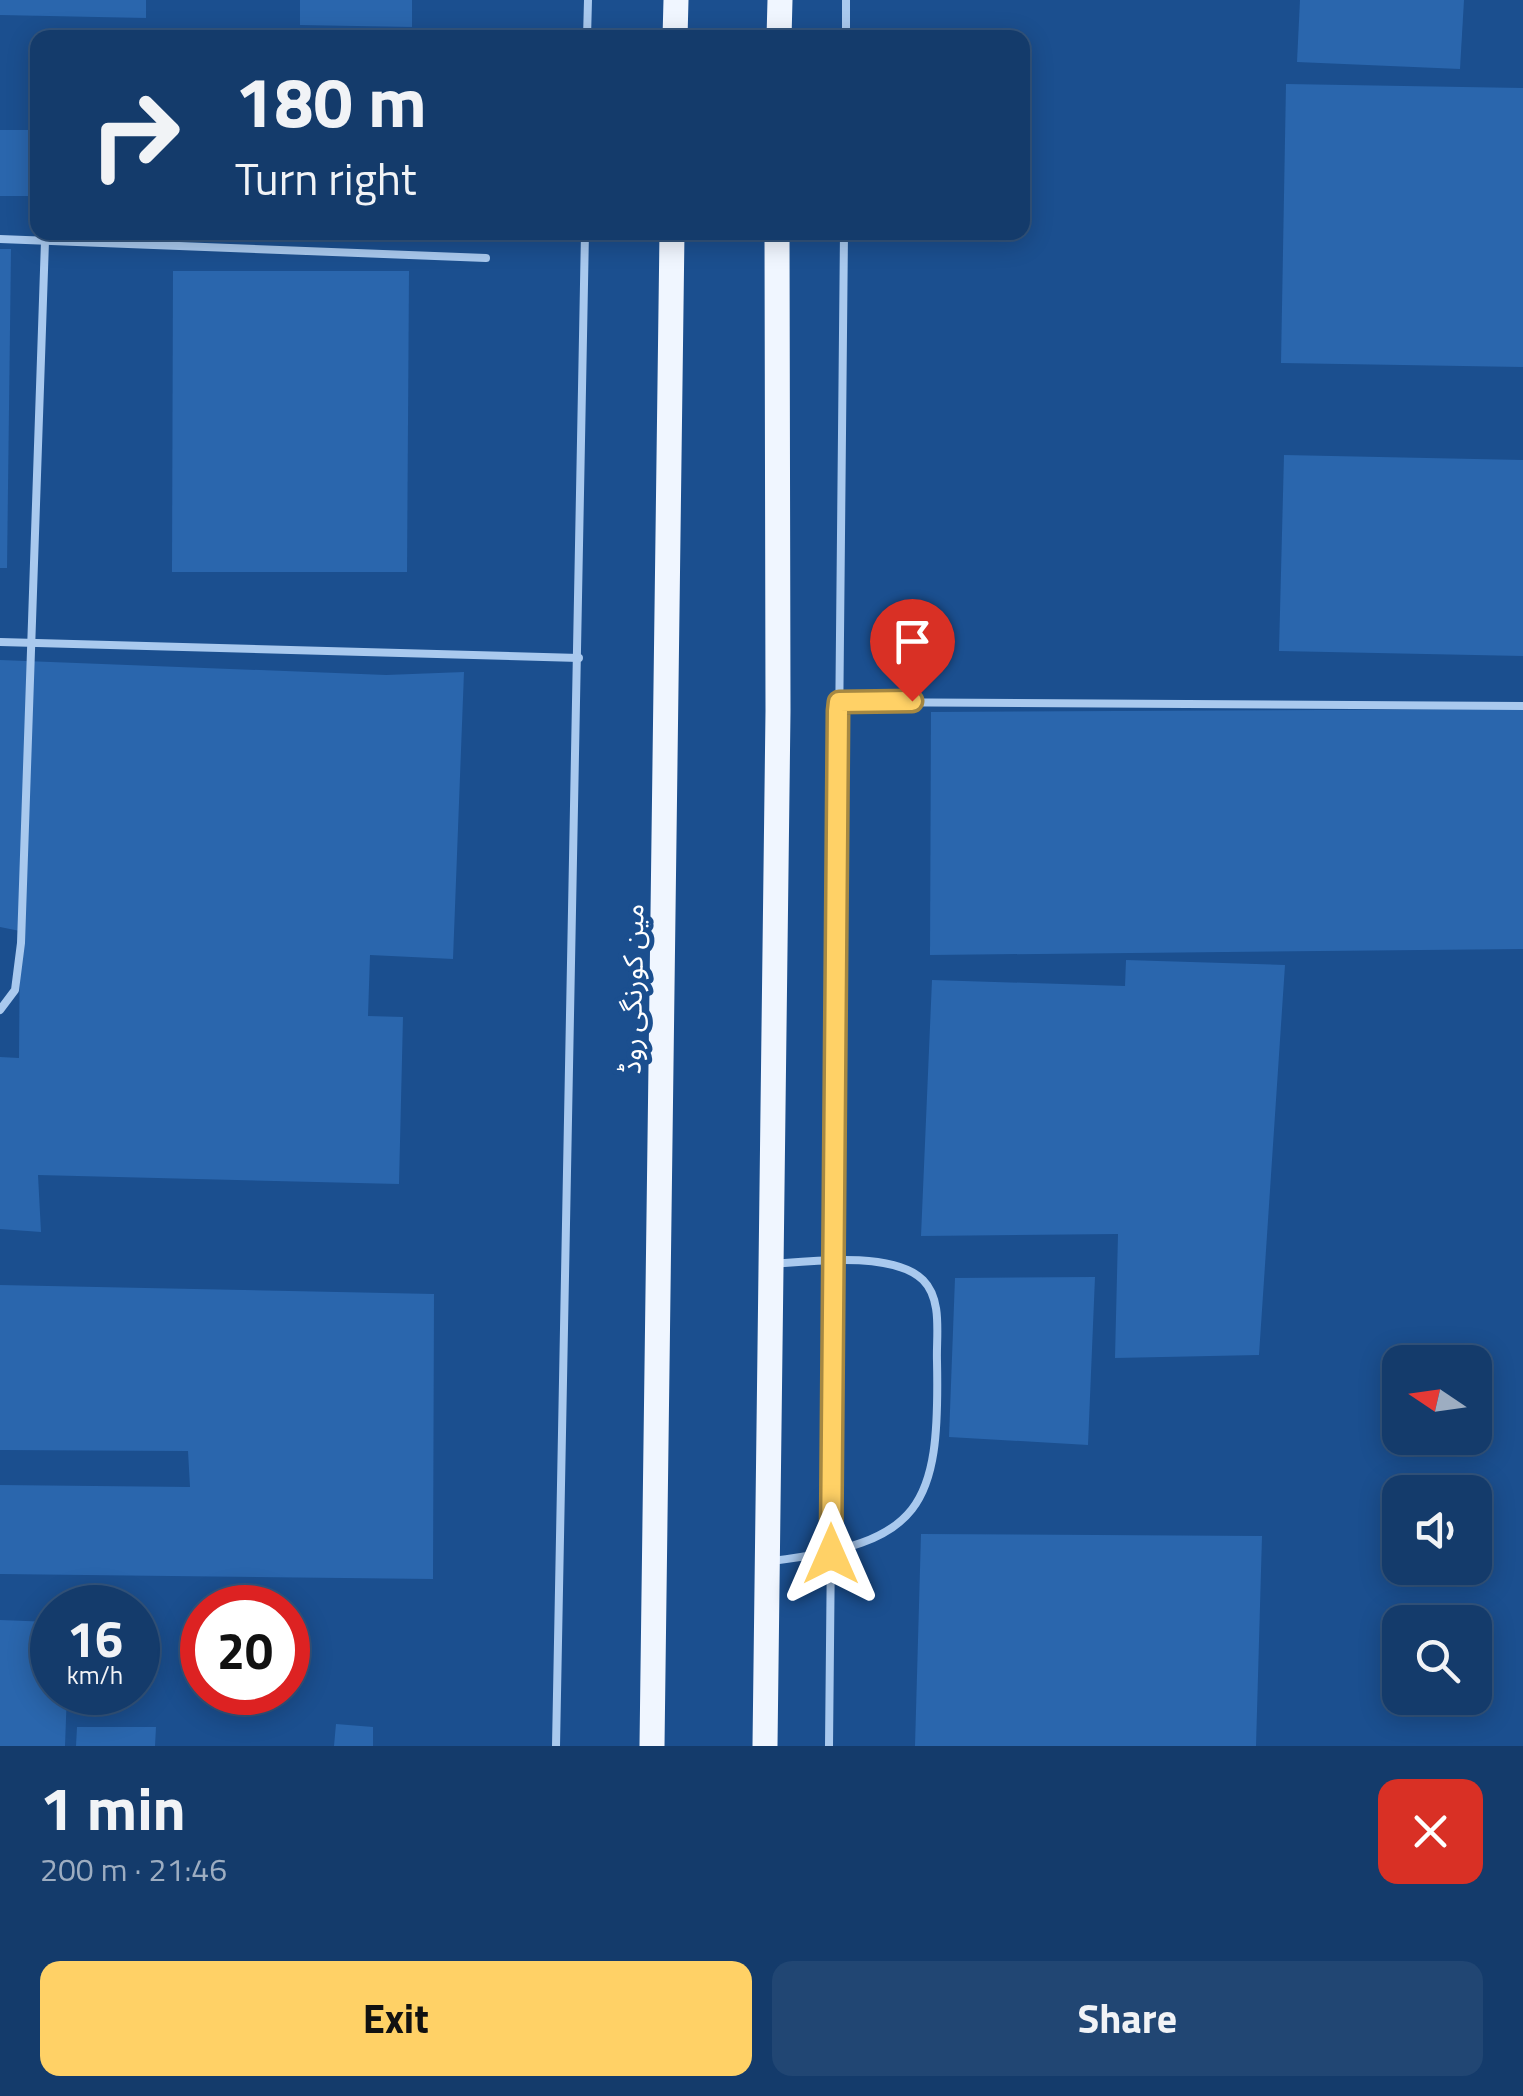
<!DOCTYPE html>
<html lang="en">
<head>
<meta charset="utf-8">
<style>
  :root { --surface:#143b6b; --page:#214673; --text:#f1f3f6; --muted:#9dadc1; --line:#33557e; --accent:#ffd166 }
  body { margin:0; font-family:"Titillium Web","Noto Sans Arabic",sans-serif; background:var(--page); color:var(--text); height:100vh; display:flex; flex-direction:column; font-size:38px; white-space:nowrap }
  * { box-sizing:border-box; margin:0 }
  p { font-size:32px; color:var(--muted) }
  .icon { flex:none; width:55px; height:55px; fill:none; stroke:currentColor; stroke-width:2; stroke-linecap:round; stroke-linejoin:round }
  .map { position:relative; height:1746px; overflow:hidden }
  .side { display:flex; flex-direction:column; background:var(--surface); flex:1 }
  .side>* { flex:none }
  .guide { position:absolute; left:30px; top:30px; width:1000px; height:210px; border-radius:20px; box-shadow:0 5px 25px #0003,0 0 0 2px var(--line); background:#143b6b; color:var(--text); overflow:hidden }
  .needle { width:65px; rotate:283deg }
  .fabs { position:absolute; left:1382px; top:1345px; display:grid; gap:20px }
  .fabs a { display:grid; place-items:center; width:110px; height:110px; border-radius:20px; background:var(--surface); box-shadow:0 5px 25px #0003,0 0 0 2px var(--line); font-size:50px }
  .speed { position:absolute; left:30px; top:1585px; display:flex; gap:20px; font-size:50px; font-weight:700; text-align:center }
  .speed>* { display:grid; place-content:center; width:130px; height:130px; border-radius:50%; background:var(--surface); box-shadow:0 5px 25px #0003,0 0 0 2px var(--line); line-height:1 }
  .speed small { font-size:25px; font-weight:400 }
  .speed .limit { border:15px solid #d22; background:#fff; color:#111 }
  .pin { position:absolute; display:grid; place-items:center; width:85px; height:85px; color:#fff; margin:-102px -42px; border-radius:50% 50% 50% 0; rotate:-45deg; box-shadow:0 0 10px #0007 }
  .pin .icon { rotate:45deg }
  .me { position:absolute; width:110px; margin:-55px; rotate:0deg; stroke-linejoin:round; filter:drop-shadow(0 0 8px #0008) }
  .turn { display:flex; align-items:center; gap:35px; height:210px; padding:0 40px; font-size:45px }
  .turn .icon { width:130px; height:130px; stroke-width:2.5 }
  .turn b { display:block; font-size:70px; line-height:85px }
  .round { display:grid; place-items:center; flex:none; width:105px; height:105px; border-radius:20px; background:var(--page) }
  .headline { display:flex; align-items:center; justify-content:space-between; height:170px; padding:0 40px }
  h1 { font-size:60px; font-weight:700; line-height:75px }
  .primary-button { display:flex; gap:20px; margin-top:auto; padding:20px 40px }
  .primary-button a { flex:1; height:115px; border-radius:20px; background:var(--accent); color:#111; font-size:40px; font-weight:700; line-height:115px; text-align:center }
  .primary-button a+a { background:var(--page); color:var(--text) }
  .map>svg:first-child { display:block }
  .building { fill:#2a66ad }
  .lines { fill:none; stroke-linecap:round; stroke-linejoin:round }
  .service { stroke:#a9c9ee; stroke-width:8 }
  .primary { stroke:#f0f6ff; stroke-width:25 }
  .route-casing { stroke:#a68842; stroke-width:25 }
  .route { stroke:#ffd166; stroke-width:18 }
  .labels { text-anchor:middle; stroke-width:10; stroke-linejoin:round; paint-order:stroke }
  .street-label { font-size:28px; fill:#fff; stroke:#1b4f8f }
</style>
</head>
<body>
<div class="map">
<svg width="1523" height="1746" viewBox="0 0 1523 1746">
  <rect width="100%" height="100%" fill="#1b4f8f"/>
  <g class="building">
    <polygon points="0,0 146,0 146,18 0,15"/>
    <polygon points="300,0 412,0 412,27 300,25"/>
    <polygon points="1300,0 1464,0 1460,69 1297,62"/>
    <polygon points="1286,84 1523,88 1523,367 1281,363"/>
    <rect x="0" y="130" width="38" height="66"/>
    <polygon points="0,249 11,249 7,568 0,568"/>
    <polygon points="173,271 409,271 407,572 172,572"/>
    <polygon points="1284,455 1523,460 1523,656 1279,651"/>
    <polygon points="0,660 386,675 464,672 453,959 370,955 368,1016 403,1017 399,1184 38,1175 41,1232 0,1229 0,1057 19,1058 20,931 0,927"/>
    <polygon points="1523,709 1523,949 930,955 931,712"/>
    <polygon points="1126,960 1285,965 1259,1355 1115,1358 1118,1234 921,1236 932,980 1125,986"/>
    <polygon points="1095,1277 1088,1445 949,1437 955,1278"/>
    <polygon points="0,1285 434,1294 433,1579 0,1574 0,1485 190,1487 188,1451 0,1450"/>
    <polygon points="921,1534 1262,1536 1256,1746 915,1746"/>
    <polygon points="0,1620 52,1622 52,1692 67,1692 65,1746 0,1746"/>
    <polygon points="336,1724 373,1727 373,1746 334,1746"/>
    <polygon points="77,1727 156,1727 155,1746 76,1746"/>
  </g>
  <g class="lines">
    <g class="service">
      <polyline points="587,38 588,0"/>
      <polyline points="846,38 846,0"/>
      <polyline points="0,239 486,258"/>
      <polyline points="0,642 579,658"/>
      <polyline points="839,702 1523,706"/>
      <polyline points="0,1010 15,990 21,943 45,241"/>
      <path d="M772,1561C922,1543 940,1508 937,1361C936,1336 943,1300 923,1280C893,1251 812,1261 773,1264"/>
      <polyline points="556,1746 585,232"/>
      <polyline points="829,1746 844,232"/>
    </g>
    <g class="primary">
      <polyline points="675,38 676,0"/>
      <polyline points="779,38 780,0"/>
      <polyline points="652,1746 672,232"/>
      <polyline points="765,1746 778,711 777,232"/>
    </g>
  </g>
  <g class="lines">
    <g class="route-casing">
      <polyline id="route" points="831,1554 838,711 839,702 912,701"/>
    </g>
    <use href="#route" class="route"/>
  </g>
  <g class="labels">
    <g class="street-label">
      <text transform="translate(632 989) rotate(-89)" y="10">مین کورنگی روڈ</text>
    </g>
  </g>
</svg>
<div class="fabs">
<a><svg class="needle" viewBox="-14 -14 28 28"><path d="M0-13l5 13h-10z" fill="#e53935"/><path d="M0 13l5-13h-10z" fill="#9dadc1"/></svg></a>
<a><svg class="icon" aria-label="sound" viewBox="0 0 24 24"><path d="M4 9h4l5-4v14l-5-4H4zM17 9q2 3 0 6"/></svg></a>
<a><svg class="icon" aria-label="search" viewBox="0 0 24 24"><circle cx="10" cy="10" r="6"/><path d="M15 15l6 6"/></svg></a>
</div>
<div class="speed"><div>16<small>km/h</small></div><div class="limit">20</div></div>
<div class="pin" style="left:912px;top:701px;background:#d93025"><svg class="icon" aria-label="arrive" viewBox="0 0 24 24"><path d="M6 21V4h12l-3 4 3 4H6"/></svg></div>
<svg class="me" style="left:831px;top:1554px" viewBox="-20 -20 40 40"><path d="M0-17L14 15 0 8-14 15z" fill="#ffd166" stroke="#fff" stroke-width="4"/></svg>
<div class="guide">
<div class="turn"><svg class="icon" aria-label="right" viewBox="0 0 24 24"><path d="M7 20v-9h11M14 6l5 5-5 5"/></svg><div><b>180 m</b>Turn right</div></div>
</div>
</div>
<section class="side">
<div class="headline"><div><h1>1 min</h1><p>200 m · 21:46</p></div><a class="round" style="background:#d93025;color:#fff"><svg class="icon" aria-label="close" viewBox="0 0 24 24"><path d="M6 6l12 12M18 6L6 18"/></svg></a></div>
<div class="primary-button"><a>Exit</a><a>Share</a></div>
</section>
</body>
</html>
